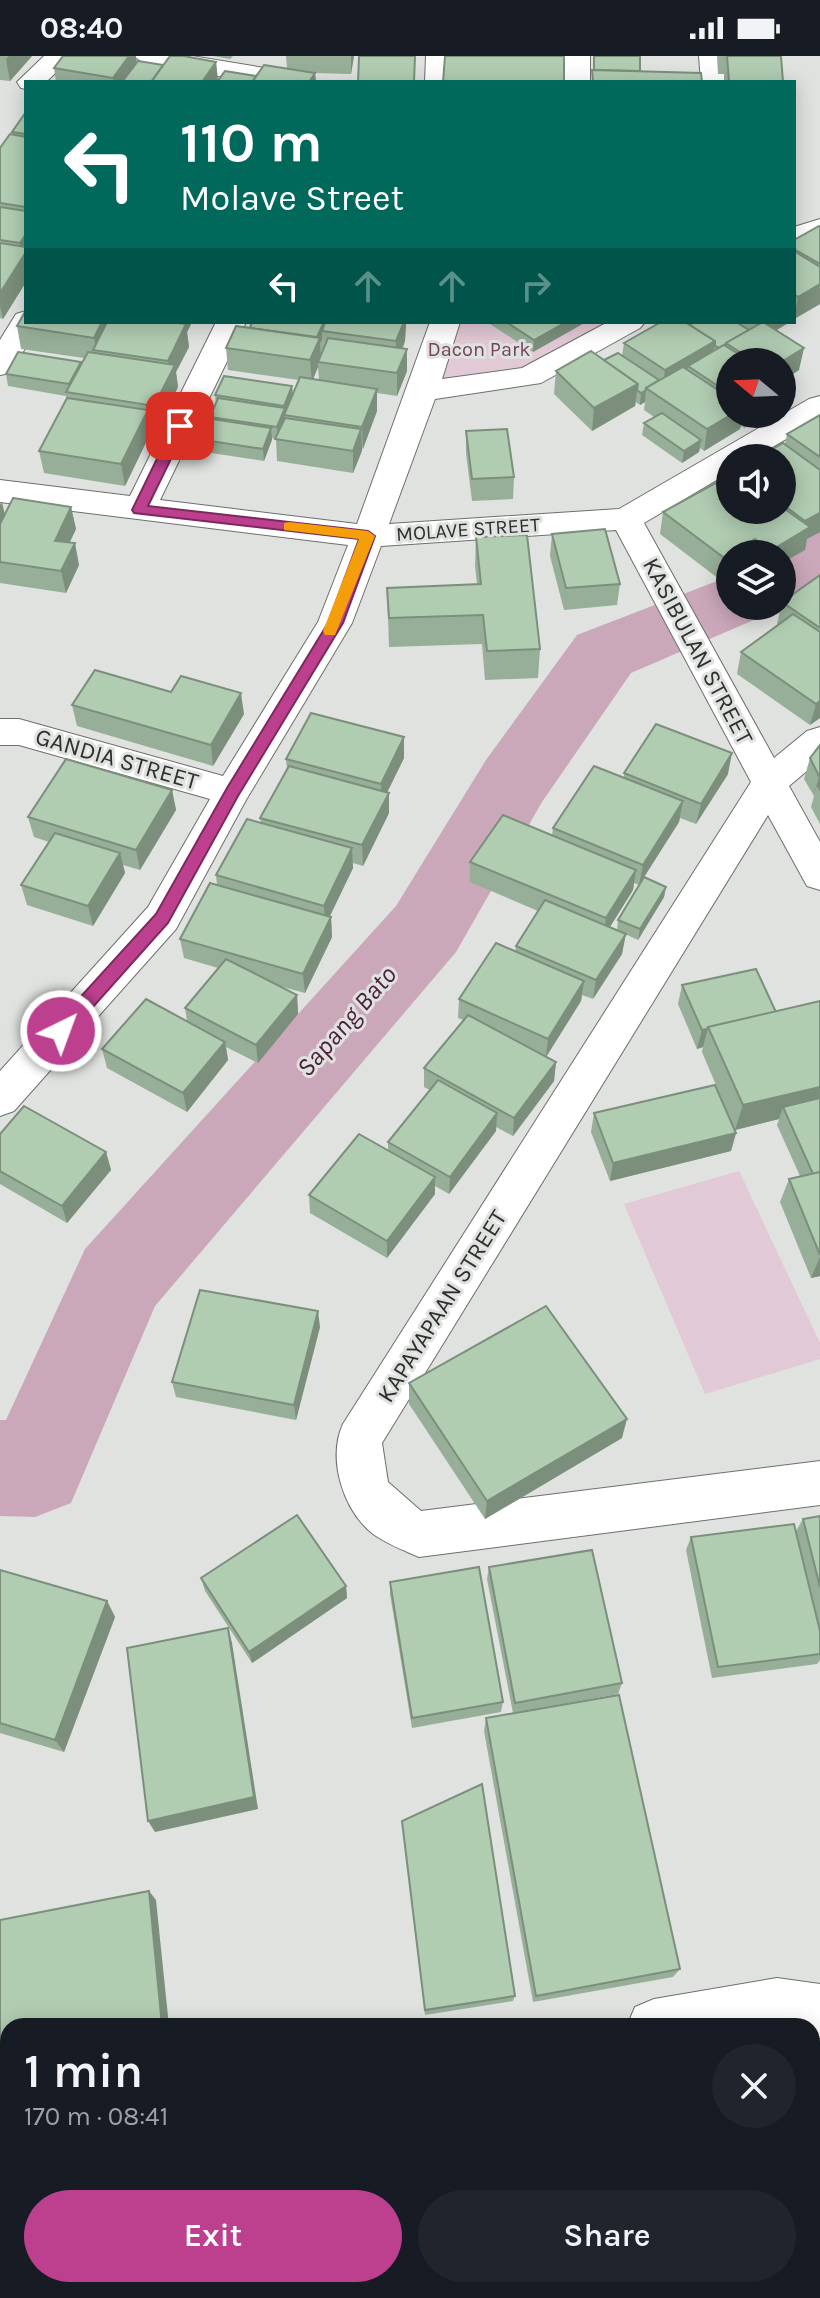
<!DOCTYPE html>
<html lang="en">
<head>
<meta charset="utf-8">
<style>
  :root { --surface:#171b24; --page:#20242c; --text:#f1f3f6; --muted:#9ea1a6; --accent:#bd408f }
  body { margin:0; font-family:Karla,sans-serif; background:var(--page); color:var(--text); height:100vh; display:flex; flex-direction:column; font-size:30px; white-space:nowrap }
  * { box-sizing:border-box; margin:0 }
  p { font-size:26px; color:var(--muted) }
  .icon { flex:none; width:44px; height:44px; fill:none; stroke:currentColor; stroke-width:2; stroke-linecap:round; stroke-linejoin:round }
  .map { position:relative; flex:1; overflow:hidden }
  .side { position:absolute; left:0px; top:1962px; width:820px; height:280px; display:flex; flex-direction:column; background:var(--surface); border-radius:24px 24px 0 0; box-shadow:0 4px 20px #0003 }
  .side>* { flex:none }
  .guide { position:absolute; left:24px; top:24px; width:772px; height:244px; border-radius:0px; box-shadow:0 4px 20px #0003; background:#00695c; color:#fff; overflow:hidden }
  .needle { width:52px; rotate:289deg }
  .controls { position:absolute; left:716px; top:292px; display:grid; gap:16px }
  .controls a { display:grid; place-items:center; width:80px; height:80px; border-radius:50%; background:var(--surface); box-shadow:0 4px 20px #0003; font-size:40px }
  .pin { position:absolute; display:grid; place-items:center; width:68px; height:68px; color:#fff; margin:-34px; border-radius:16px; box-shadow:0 4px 12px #0006 }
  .me { position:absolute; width:88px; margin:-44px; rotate:42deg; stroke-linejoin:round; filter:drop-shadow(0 0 6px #0008) }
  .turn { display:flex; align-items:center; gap:28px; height:168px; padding:0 24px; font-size:36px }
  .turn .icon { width:104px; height:104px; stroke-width:2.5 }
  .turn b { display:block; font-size:56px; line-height:68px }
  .lanes { display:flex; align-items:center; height:76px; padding:0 24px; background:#0003; justify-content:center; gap:40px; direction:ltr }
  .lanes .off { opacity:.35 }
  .round { display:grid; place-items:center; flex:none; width:84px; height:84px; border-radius:42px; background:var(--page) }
  .overview { display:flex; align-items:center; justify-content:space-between; height:136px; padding:0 24px }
  h1 { font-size:48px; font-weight:600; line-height:60px }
  .primary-button { display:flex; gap:16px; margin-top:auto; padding:16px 24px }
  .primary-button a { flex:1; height:92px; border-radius:48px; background:var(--accent); color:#fff; font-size:32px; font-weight:600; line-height:92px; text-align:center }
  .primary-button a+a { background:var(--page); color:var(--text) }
  .status { display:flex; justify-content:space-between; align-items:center; height:56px; padding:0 40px; background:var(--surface); direction:ltr }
  .status svg { height:22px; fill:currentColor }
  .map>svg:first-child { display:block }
  .green { fill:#e1c9d5 }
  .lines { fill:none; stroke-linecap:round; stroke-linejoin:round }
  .river { fill:#caa7b9; fill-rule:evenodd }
  .lane-casing { stroke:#6d6f6d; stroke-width:2 }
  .street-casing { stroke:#6d6f6d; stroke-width:2 }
  .lane { fill:#fff; fill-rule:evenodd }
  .street { fill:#fff; fill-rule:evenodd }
  .wall { fill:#97af98; fill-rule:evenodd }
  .shaded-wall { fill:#7b8f7c }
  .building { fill:#b0ccb1; stroke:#7b8f7c; stroke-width:2 }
  .route { fill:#bd408f; stroke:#7b2a5d; stroke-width:2 }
  .slow { fill:#f59e0b }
  .labels { text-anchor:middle; stroke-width:6; stroke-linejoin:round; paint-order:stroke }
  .far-park-label { font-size:20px; fill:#74445f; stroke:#dfe2df }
  .far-street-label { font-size:20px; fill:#2e2f2e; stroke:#dfe2df }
  .street-label { font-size:24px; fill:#2e2f2e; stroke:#dfe2df }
  .water-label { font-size:26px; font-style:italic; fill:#4c1f3a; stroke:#dfe2df }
</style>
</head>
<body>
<div class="status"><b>08:40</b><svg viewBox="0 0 49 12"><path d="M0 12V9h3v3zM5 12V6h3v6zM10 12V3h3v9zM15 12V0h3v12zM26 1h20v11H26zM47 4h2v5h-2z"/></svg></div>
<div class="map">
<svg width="820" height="2242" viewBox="0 0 820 2242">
  <rect width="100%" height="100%" fill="#dfe2df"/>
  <g class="green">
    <polygon points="455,266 611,266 533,308 512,314 439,325"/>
    <polygon points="739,1115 820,1287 820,1303 705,1338 624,1148"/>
  </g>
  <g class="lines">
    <g class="river">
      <polygon points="820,475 820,533 782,548 782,498 768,498 794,482"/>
      <polygon points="730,520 730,550 764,550 756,563 631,617 542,746 456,896 155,1250 71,1447 35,1461 0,1460 0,1364 6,1364 85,1193 396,850 486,704 577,579"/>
    </g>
    <g class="lane-casing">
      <polygon id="lane" points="656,2234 680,2234 683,2242 653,2242"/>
    </g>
    <g class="street-casing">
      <g id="street">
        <polygon points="44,0 73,0 46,26 26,26 26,33 21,32 17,26"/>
        <polygon points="133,0 192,0 301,18 314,26 254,26 146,8"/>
        <polygon points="426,0 452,0 451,26 425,26"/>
        <rect x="564" y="0" width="26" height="26"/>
        <polygon points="699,0 725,0 727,26 701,26"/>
        <polygon points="820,163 820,181 794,190 794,171"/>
        <polygon points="26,255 26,266 40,266 11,317 0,319 0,284 16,258"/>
        <path d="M216,266H246L160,444L357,468L430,266H460L442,323L522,312L608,266H645L640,272L541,327L435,343L389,468L619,453L809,343L820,340V363L754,402H730V416L644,467L774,702L807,675L820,671V704L789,730L820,786V834L807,830L768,759L382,1387L388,1426L421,1455L820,1405V1449L419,1501C403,1494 387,1488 373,1478C343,1454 327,1403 343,1368L751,726L616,474L381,490L352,567L246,744L176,873L14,1055L0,1060V1015L148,851L210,743L19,689H0V663H19L223,720L318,566L348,489L0,446V424L130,440Z"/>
        <polygon points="777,1922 820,1928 820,1982 812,1981 812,1970 627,1970 635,1951 654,1943"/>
        <polygon points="8,2050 8,2106 0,2107 0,2051"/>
      </g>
    </g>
    <use href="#lane" class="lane"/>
    <use href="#street" class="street"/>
  </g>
  <g class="wall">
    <polygon points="0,0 32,0 10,25 0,24"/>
    <polygon points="213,0 233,0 230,3"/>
    <polygon points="286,0 354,0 351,18 315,17 316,26 56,26 54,12 137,6 163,9 216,6 218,25 256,20 287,12"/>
    <polygon points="717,0 781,0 783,26 724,26 724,18 718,18"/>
    <polygon points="26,56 26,226 3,263 0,262 0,92 13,79 12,76"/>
    <polygon points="820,171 820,248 794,263 794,184"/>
    <polygon points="26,266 192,266 187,276 189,291 176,316 178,331 158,372 150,371 151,376 125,430 44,417 39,395 67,343 66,340 8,330 6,318 81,306 81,308 84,302 21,293 17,270"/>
    <path d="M252,266H406L405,285L403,292L407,315L397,340L377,337V355L353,417L277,405L276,383L272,382L264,405L198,395L197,383L210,363L216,348L215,339L292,330L293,338L299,324L228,314L226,292L250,272ZM318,311L319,324L313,323Z"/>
    <polygon points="487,266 586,266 533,296"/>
    <polygon points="695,266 790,266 776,274 799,314 782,325 782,306 730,306 730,358 767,358 744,372 741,370 740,373 704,395 700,392 699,396 682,407 642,379 644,367 654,361 644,354 645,346 640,349 636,346 635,350 592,375 554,338 556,315 622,300 624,287 690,269"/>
    <polygon points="820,359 820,476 807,483 805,494 782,498 730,498 719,523 660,478 663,456 782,454 782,402 787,378"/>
    <polygon points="466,375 514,421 513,443 472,445 466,397"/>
    <polygon points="0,446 5,459 71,451 76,473 69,487 79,509 66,537 0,527"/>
    <polygon points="552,478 620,528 617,549 564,554 550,500"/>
    <polygon points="476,481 540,593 538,622 485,624 482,588 389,591 387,532 477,528 475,510"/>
    <polygon points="820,519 820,662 810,669 737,618 741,596 779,569 777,568 782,546"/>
    <polygon points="171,636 244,658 213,710 77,670 72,649"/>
    <polygon points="404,681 404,702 387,736 389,757 363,810 353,807 353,812 330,860 331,861 332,881 305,937 279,930 297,939 298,958 258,1007 226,991 228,1004 187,1056 107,1012 102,993 187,965 185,952 218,912 184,902 180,883 217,829 216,819 261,767 260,762 287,713 286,703"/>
    <polygon points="820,689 820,768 811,751 814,740 804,723 810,702"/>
    <path d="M624,717L728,718L696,768L680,762L679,766L644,821L666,831L664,841L638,884L625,878L622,898L593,943L582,939L581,945L546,1001L556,1006L554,1025L513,1080L496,1071V1075L449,1138L435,1130V1138L387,1202L310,1157L309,1139L388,1094V1086L430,1034L424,1031V1012L463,964L458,962L459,943L515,896L516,890L538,855L470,826V806L552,780L553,772L624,721ZM634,827L639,829L618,864L617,874L610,871L633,834Z"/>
    <polygon points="172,734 176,754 140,814 123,809 125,817 93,870 27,849 21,829 49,786 34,781 28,761"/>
    <polygon points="682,929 776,956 820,945 820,1220 811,1222 780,1146 789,1123 800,1120 777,1069 779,1063 735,1074 702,996 703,991 697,993 678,948"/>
    <polygon points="594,1057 736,1077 731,1095 610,1125 591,1076"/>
    <polygon points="0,1078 106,1096 111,1114 67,1167 0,1128"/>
    <polygon points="320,1271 296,1364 176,1341 172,1326"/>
    <polygon points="409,1327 622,1382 485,1463 409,1348"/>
    <polygon points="820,1460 820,1604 817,1608 712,1622 686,1494 691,1481 796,1475 803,1463"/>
    <polygon points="489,1511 622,1627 618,1638 513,1657 487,1523"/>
    <polygon points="0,1514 107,1545 115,1561 64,1696 0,1677"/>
    <polygon points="201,1522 346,1530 347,1542 252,1607 205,1535"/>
    <polygon points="390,1526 503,1646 501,1656 412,1672 390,1538"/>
    <polygon points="486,1662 680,1913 673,1921 533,1946 484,1675"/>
    <polygon points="402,1765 515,1940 513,1945 425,1959"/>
    <polygon points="156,1844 8,1970 8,2021 0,2021 0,1864"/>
    <polygon points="709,2234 798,2234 801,2242 711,2242"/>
  </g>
  <g class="shaded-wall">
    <polygon points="9,0 32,0 10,25 6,3"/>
    <polygon points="129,0 136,0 138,15 130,26 113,26 113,22"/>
    <polygon points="351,0 354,0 351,18"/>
    <polygon points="216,6 218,26 202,26"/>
    <polygon points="315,17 316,26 309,26"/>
    <polygon points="26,178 26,226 3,263 0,250 0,237 23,201 20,187"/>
    <polygon points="820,228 820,248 794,263 798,241"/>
    <polygon points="102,266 109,266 96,294 94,282"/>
    <polygon points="182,266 192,266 187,276 189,291 176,316 178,331 158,372 154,350 170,319 168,305 183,274"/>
    <polygon points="323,266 326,266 322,275 322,284 320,287 321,304 318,306 318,311 312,326 310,304"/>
    <polygon points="401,266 406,266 405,285 396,308 396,285"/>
    <polygon points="566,266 586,266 533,296 534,284"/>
    <polygon points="756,266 790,266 753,288"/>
    <polygon points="715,285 712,308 688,310 686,323 662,337 665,314"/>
    <polygon points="804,292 799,314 782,325 782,306 781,306"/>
    <polygon points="407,293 407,315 397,340 397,317"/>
    <polygon points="638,328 635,350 592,375 594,352"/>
    <polygon points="292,330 293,342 285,362 284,359 284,368 278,383 277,371 284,354 284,350"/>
    <polygon points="377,333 377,355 363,393 362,371"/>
    <polygon points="646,334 645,346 640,349 641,337"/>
    <polygon points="148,354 151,376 125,430 121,408"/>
    <polygon points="732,358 743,358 740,373 704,395 707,373"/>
    <polygon points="747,358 767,358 744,372"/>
    <polygon points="271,372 272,384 264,405 263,393"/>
    <polygon points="361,373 362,395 353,417 353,395"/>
    <polygon points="701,384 699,396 682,407 684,395"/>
    <polygon points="2,446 7,468 0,480 0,449"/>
    <polygon points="71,451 76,473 60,507 55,485"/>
    <polygon points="820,457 820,476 807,483 805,494 782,507 782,498 770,498 770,495 803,475 805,465"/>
    <polygon points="755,483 752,498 730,498 730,517 719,523 723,501"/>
    <polygon points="75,487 79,509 66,537 61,515"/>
    <polygon points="241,637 244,658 213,710 211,689"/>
    <polygon points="820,645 820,662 810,669 816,648"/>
    <polygon points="404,681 404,702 381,749 381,728"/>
    <polygon points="732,697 728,718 696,768 701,748"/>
    <polygon points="820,719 820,736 817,730 813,740"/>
    <polygon points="172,734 176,754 140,814 136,794"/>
    <polygon points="389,737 389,757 363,810 362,789"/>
    <polygon points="683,745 679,766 639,829 643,809"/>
    <polygon points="352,792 353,812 325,870 324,850"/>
    <polygon points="120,797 125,817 93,870 88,850"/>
    <polygon points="636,814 633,834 603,882 606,862"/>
    <polygon points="666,831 664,841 638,884 640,873"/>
    <polygon points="331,861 332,881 305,937 303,918"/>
    <polygon points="626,878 622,898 593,943 596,924"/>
    <polygon points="584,925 581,945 546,1001 548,983"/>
    <polygon points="297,939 298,958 258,1007 256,989"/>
    <polygon points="708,972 703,991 697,993 702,974"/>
    <polygon points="225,986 228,1004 187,1056 183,1037"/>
    <polygon points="556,1006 554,1025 513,1080 514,1062"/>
    <polygon points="820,1031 820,1053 783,1051 779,1063 735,1074 743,1049"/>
    <polygon points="497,1057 496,1075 449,1138 450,1121"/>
    <polygon points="736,1077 731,1095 610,1125 613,1107"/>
    <polygon points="106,1096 111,1114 67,1167 62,1150"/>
    <polygon points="435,1121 435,1138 387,1202 387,1185"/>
    <polygon points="820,1201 820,1220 811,1222"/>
    <polygon points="318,1255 320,1271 296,1364 294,1349"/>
    <polygon points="627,1363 622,1382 485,1463 487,1445"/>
    <polygon points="346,1530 347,1542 252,1607 249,1596"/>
    <polygon points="107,1545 115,1561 64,1696 55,1684"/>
    <polygon points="228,1572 232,1587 258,1753 155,1776 148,1765"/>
    <polygon points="149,1835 156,1844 169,1970 162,1970"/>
  </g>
  <g class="building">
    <polygon points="63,0 129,0 113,22 54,12"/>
    <polygon points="170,0 184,0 216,6 202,26 151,26"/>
    <polygon points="359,0 415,0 414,26 358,26"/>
    <polygon points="445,0 564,0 564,26 443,26"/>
    <polygon points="594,0 640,0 640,15 594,14"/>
    <polygon points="727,0 781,0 783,26 729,25"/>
    <polygon points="138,5 163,9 151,26 122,26"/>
    <polygon points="264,9 315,17 309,26 252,26"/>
    <polygon points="592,14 701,17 702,26 593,26"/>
    <polygon points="225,15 256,20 252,26 217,26"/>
    <polygon points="26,56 26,78 12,76"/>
    <polygon points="10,78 26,81 26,151 0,147 0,92"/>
    <polygon points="0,151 26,155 26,178 20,187 0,184"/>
    <polygon points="819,170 820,171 820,208 794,193 794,184"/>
    <polygon points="0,187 26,191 26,196 0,237"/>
    <polygon points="794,195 820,211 820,228 798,241 794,238"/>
    <polygon points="26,254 26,266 102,266 94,282 17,270"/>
    <polygon points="107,266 171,266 186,268 168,305 93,294"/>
    <polygon points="252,266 324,266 317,281 250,272"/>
    <polygon points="325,266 404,266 396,285 322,275"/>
    <polygon points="506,266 566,266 534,284"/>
    <polygon points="661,266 685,266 715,285 665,314 624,287"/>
    <polygon points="695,266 736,266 749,274 726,287 726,290 724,289 719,292 715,290 715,285 690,269"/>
    <polygon points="763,266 804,292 781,306 755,306 726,287"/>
    <polygon points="236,270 320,282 310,304 226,292"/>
    <polygon points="328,282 407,293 397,317 318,306"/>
    <polygon points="724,289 751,306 730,306 730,338 688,310"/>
    <polygon points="591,295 638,328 594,352 556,315"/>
    <polygon points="18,296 81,306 69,328 6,318"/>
    <polygon points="88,296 175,309 154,350 66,336"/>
    <polygon points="618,297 659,324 646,332 646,334 641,337 637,334 638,328 604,304"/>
    <polygon points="683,311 730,342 730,358 732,358 707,373 646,332"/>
    <polygon points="224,320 292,330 284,350 215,339"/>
    <polygon points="300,321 377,333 362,371 284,359"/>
    <polygon points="67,342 148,354 121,408 39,395"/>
    <polygon points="218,342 285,352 277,371 210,361"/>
    <polygon points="662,357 701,384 684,395 644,367"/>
    <polygon points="820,359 820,401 787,378"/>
    <polygon points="206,362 271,372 263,393 197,383"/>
    <polygon points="285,362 361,373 353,395 275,383"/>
    <polygon points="507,373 514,421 472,423 466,375"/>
    <polygon points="783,387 820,414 820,457 805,465 782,448 782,402 757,402"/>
    <polygon points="730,419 730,454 782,454 782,451 810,471 770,495 755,483 723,501 663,456"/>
    <polygon points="13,442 71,451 55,485 75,487 61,515 0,506 0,468"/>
    <polygon points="605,473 620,528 566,532 552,478"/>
    <polygon points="527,479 540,593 487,595 483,559 389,562 387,532 481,528 476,481"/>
    <polygon points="820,519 820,572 782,546"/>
    <polygon points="793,558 820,576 820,645 816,648 741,596"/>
    <polygon points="95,614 171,636 181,620 241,637 211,689 72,649"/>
    <polygon points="311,657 404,681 381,728 286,703"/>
    <polygon points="656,668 732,697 701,748 624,717"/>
    <polygon points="820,689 820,719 819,720 810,702"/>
    <polygon points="66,703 172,734 136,794 28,761"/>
    <polygon points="289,710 389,737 362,789 260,762"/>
    <polygon points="594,710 683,745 643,809 553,772"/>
    <polygon points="503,759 636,814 606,862 470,806"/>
    <polygon points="247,763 352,792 324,850 216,819"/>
    <polygon points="55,777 120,797 88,850 21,829"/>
    <polygon points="644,821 666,831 640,873 618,864"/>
    <polygon points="210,827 331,861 303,918 180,883"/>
    <polygon points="545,844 626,878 596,924 516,890"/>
    <polygon points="496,887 584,925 548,983 459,943"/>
    <polygon points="226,903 297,939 256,989 185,952"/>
    <polygon points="756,913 776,956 702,974 682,929"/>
    <polygon points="146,943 225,986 183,1037 102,993"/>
    <polygon points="820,945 820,1031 743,1049 708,971"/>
    <polygon points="468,959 556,1006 514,1062 424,1012"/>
    <polygon points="438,1024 497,1057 450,1121 388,1086"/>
    <polygon points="715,1029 736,1077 613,1107 594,1057"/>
    <polygon points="820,1042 820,1116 813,1118 783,1051"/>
    <polygon points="24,1050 106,1096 62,1150 0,1115 0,1078"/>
    <polygon points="359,1078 435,1121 387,1185 309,1139"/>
    <polygon points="820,1116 820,1199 789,1123"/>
    <polygon points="200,1234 318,1255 294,1349 172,1326"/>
    <polygon points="546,1250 627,1363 487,1445 409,1327"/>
    <polygon points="297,1459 346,1530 249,1596 201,1522"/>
    <polygon points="820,1460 820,1531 803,1463"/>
    <polygon points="794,1468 820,1575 820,1598 718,1611 691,1481"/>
    <polygon points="592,1494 622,1627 515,1647 489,1511"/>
    <polygon points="479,1511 503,1646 412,1662 390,1526"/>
    <polygon points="0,1514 107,1545 55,1684 0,1667"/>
    <polygon points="228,1572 254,1741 148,1765 127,1592"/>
    <polygon points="619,1639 680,1913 536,1940 486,1662"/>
    <polygon points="482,1728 515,1940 425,1954 402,1765"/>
    <polygon points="149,1835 162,1970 8,1970 8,2014 0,2015 0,1864"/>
    <polygon points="8,2144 8,2234 486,2234 488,2242 0,2242 0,2146"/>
    <polygon points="718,2234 798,2234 801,2242 720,2242"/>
  </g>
  <polygon class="route" points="180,366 187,370 148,450 368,475 375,480 343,567 238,740 168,867 67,980 54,980 54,970 156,858 227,732 328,567 359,483 134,457 132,454 173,370"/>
  <polygon class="slow" points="289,466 368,475 375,480 335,579 325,579 323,575 359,483 284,474 284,467"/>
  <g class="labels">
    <g class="far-park-label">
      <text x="479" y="300">Dacon Park</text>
    </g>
    <g class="far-street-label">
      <text transform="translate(468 473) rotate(-4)" y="7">MOLAVE STREET</text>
    </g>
    <g class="street-label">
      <text transform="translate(698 595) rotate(62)" y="8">KASIBULAN STREET</text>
      <text transform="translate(117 703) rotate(16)" y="8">GANDIA STREET</text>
      <text transform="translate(442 1250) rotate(-58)" y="8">KAPAYAPAAN STREET</text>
    </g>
    <g class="water-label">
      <text transform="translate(346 965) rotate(-49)" y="9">Sapang Bato</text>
    </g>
  </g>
</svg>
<div class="controls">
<a><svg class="needle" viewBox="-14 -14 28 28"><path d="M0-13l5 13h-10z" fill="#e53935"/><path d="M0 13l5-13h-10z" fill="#9ea1a6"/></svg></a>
<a><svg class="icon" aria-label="sound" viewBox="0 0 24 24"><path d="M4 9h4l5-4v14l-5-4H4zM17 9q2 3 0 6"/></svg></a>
<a><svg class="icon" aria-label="layers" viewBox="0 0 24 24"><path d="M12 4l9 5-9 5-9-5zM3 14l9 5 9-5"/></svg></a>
</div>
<div class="pin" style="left:180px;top:370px;background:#d93025"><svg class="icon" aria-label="arrive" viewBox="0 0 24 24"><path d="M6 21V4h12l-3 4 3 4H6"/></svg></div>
<svg class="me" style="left:61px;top:975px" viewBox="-20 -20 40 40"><circle r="17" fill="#bd408f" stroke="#fff" stroke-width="3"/><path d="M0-11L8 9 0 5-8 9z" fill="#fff"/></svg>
<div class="guide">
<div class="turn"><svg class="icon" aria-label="left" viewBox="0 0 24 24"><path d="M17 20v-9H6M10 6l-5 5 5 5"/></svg><div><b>110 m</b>Molave Street</div></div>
<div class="lanes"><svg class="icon" aria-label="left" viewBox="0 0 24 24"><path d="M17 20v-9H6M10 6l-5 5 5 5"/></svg><svg class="icon off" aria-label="ahead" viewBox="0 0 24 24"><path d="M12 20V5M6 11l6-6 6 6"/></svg><svg class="icon off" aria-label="ahead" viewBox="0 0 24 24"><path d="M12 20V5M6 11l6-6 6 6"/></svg><svg class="icon off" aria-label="right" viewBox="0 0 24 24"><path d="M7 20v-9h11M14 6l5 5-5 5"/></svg></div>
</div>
<section class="side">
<div class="overview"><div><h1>1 min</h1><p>170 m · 08:41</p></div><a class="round"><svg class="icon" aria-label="close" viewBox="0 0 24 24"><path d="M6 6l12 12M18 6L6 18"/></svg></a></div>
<div class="primary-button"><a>Exit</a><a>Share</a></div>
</section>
</div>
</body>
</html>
